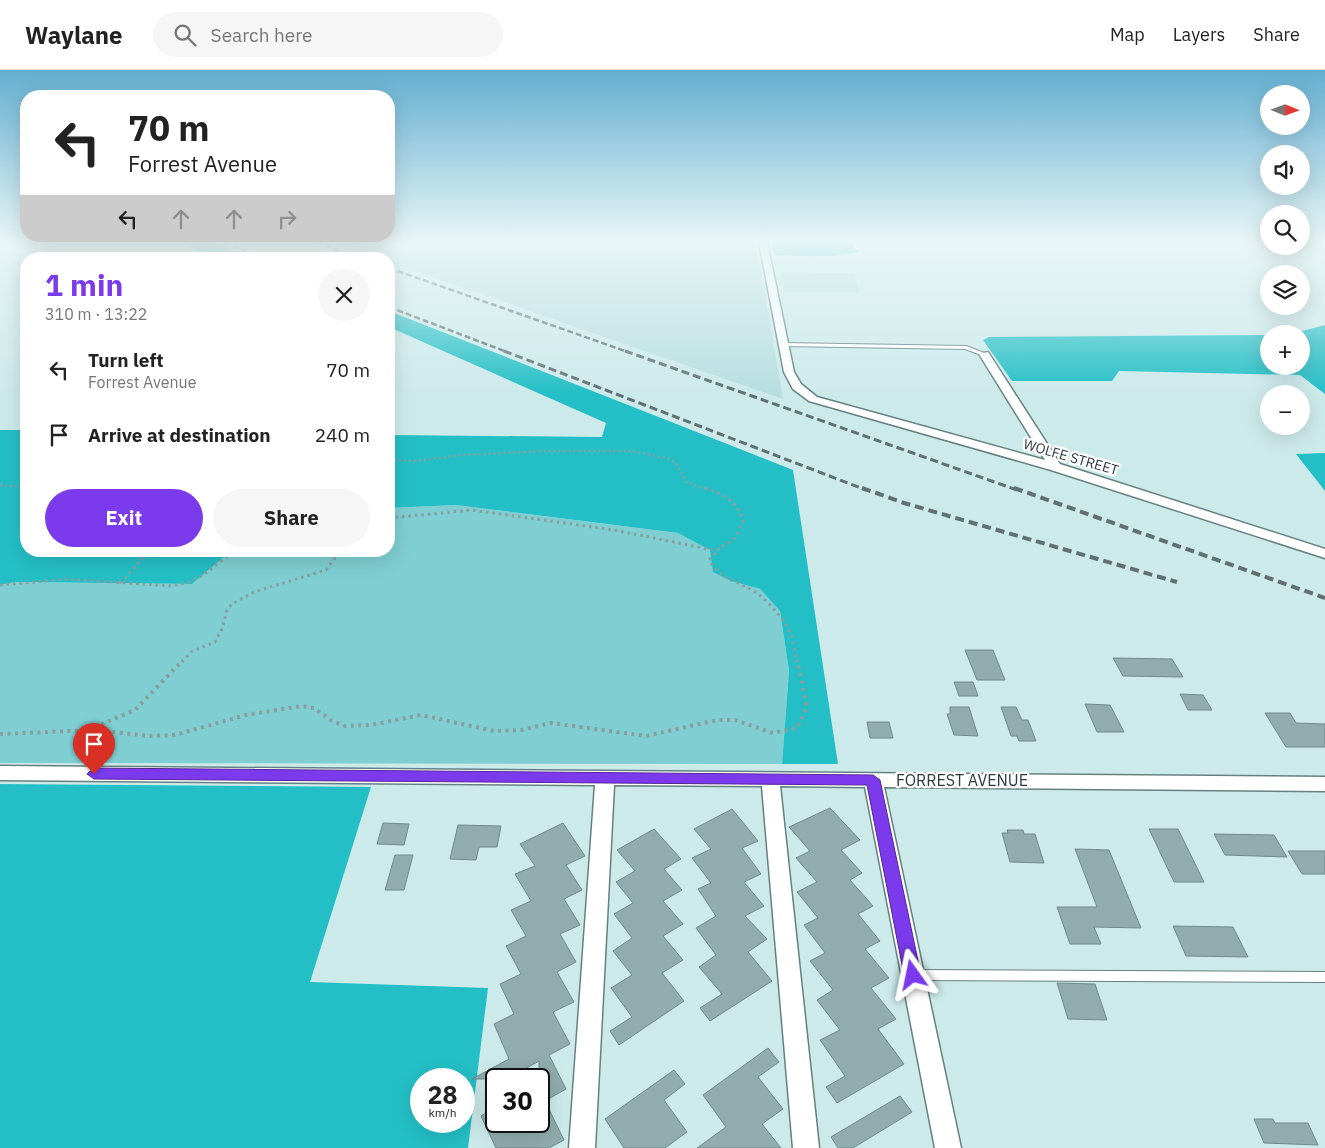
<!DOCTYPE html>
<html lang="en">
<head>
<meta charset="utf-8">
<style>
  :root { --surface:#fff; --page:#f6f6f6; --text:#222; --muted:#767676; --line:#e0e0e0; --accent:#7c3aed }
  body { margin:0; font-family:"IBM Plex Sans",sans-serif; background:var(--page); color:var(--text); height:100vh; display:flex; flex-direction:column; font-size:19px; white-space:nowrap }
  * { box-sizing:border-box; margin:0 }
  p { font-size:16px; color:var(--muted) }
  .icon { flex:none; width:28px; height:28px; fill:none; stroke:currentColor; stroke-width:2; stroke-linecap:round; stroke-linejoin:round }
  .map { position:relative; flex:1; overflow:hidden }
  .side { position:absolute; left:20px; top:182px; width:375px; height:305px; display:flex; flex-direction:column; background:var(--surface); border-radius:20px; box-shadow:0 5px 20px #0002 }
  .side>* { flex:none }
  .hud { position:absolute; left:20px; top:20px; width:375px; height:152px; border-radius:20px; box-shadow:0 5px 20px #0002; background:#fff; color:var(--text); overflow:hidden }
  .needle { width:32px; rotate:91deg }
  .tools { position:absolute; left:1260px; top:15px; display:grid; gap:10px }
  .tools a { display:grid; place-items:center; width:50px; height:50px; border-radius:50%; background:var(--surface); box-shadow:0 5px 20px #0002; font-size:25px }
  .speed { position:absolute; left:410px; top:998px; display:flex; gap:10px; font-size:25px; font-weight:700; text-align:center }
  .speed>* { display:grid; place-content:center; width:65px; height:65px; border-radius:50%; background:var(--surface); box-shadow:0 5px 20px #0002; line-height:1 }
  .speed small { font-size:12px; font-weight:400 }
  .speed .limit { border:2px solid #111; border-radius:8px; background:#fff; color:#111 }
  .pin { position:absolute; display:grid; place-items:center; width:42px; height:42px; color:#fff; margin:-51px -21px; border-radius:50% 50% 50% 0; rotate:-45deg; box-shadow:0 0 5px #0007 }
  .pin .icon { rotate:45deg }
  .me { position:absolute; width:55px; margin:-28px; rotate:348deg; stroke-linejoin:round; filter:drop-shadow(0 0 4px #0008) }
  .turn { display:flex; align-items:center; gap:18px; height:105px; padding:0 25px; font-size:22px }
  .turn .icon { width:65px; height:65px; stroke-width:2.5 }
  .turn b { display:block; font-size:35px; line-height:42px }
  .lanes { display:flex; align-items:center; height:48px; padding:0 25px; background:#0003; justify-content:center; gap:25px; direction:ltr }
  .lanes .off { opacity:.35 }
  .round { display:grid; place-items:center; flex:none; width:52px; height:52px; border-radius:26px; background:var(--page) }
  .summary { display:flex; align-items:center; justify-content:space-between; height:85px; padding:0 25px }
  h1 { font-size:30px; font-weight:800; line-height:38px; color:var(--accent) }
  .cta { display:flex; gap:10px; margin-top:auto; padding:10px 25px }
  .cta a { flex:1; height:58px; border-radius:30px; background:var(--accent); color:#fff; font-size:20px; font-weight:800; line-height:58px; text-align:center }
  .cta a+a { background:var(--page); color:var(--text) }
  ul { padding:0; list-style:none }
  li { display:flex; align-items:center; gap:15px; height:65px; padding:0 25px }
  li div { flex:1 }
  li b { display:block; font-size:19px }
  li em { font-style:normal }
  header { display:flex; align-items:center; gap:30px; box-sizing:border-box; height:70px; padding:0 25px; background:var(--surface); border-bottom:1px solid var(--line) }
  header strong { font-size:24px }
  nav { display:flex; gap:28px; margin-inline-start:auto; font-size:18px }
  .search { width:350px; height:45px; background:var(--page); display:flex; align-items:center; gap:12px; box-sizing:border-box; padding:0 18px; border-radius:28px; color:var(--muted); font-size:19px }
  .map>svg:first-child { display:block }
  .built { fill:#b8dee0 }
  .green { fill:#7eced2 }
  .forest { fill:#24bfc6; fill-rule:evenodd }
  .building { fill:#91acad; stroke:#6f8a8b }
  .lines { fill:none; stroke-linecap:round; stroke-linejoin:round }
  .service-casing { stroke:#668081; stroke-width:2 }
  .minor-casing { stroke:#668081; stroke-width:3 }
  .path-far2 { stroke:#889e9f; stroke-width:2.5; stroke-dasharray:2 3; stroke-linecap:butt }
  .path-far1 { stroke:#889e9f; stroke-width:3; stroke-dasharray:2.5 4; stroke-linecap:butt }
  .path { stroke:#889e9f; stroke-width:4; stroke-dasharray:3 4.5; stroke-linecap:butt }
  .service { fill:#fff; fill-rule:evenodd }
  .minor { fill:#fff; fill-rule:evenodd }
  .rail-far2 { stroke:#607071; stroke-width:2.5; stroke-dasharray:6 3; stroke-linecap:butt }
  .rail-far1 { stroke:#607071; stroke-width:3; stroke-dasharray:8 4; stroke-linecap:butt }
  .rail { stroke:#607071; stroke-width:4; stroke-dasharray:9 5; stroke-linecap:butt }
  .route { fill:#7c3aed; stroke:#51269a }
  .labels { text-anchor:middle; stroke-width:4.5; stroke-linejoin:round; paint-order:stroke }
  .street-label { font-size:14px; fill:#2f3a3b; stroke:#fff }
  .near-street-label { font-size:16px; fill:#2f3a3b; stroke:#fff }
</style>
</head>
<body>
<header>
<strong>Waylane</strong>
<div class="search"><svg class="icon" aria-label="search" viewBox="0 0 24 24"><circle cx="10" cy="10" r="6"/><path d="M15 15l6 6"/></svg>Search here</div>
<nav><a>Map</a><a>Layers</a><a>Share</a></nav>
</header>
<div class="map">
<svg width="1325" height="1078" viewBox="0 0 1325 1078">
  <rect width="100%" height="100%" fill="#cdeaeb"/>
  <g class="built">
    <polygon points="332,172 756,172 783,329 389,192 389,189 379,189"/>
    <polygon points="780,202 853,203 860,223 784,223"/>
  </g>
  <polygon class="green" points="456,435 678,463 711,480 731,511 760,519 780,541 789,601 782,694 0,693 0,515 14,512 192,514 231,481 389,481 389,438"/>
  <g class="forest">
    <polygon points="180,172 217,172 247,189 214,189"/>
    <path d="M770,172H852L855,179L859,182C832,188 803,186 776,185Z"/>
    <polygon points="389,241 793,400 838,694 782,694 789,601 780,541 760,519 731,511 713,502 710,480 678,463 456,435 389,438 389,365 602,367 606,353 389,257"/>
    <polygon points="1325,255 1325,324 1300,305 1119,301 1112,311 1012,311 983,270 989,267 1269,265 1269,296 1301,296 1301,264 1291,264"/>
    <polygon points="0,360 26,360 26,481 231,481 192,514 15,512 0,515"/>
    <polygon points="1325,383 1325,421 1296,384"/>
    <path d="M0,714L371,717L310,912L488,918L468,1078H0ZM421,1009H464V1051H421Z"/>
  </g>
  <g class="building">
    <polygon points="965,580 993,580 1005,610 977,610"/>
    <polygon points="1113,588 1172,589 1183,607 1123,606"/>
    <polygon points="954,612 973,612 978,626 959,626"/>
    <polygon points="1180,624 1203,625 1212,640 1188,640"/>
    <polygon points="1085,634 1110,635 1124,662 1097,662"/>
    <polygon points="950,637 969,637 978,666 954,665 947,644 950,644"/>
    <polygon points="1001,637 1016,637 1022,650 1028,650 1036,671 1019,671 1017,666 1011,666"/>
    <polygon points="1265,643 1290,643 1296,653 1325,654 1325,677 1286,677"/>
    <polygon points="867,652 889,652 893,668 870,668"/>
    <polygon points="830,738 860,770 841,780 862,803 850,810 873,836 858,844 880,871 865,879 889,908 871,918 896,949 878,959 904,994 837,1033 826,1017 845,1006 820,970 840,960 817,930 833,920 810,891 825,883 804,855 818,848 797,822 817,812 796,788 810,781 789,757"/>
    <polygon points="732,739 758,771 742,778 761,804 744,812 764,836 745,846 767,869 748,882 772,911 710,951 700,938 722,924 699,897 716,885 696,858 716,846 698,819 711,813 692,788 711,779 694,759"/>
    <polygon points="383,753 409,754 404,775 377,774"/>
    <polygon points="563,753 585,786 566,795 582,820 564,829 580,855 560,864 576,892 557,902 574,932 553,942 570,974 549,985 566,1019 545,1031 564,1070 549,1078 496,1078 481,1046 496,1037 496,1051 539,1051 539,991 507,1009 472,1009 509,989 494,954 514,944 500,914 521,904 506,876 526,866 511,840 531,831 515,804 535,796 520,774"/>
    <polygon points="458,755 501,756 497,777 479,777 476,790 450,789"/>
    <polygon points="654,759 681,789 664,799 682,820 663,831 683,854 663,866 683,890 662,903 684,931 619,975 610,961 632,947 611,918 632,905 613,881 632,868 614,844 633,833 616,812 635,801 617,780"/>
    <polygon points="1149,759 1178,759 1204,812 1174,812"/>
    <polygon points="1007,760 1023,760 1024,764 1035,764 1044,793 1010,792 1002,763 1008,763"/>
    <polygon points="1214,764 1274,765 1287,787 1225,785"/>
    <polygon points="1075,779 1109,780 1141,858 1094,857 1101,874 1070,874 1057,837 1097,837"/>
    <polygon points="1288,781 1325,781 1325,804 1302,804"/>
    <polygon points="395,785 413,785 404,820 385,820"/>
    <polygon points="1173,856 1233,857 1248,887 1186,886"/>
    <polygon points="1057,913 1095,914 1107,950 1068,949"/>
    <polygon points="768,978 779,992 758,1007 783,1039 762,1054 781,1078 697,1078 726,1057 703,1025"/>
    <polygon points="674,1000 685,1014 664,1030 687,1062 665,1078 624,1078 605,1049"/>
    <polygon points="900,1026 912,1042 853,1078 838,1078 831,1067"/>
    <polygon points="1254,1049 1273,1049 1275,1053 1308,1053 1318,1075 1264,1073"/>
  </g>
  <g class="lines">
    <g class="service-casing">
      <g id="service">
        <polygon points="784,273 966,276 987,284 984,286 965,279 782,276 782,274"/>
        <polygon points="915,900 1325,902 1325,912 915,910 911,908 910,905 911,902"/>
      </g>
    </g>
    <g class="minor-casing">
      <g id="minor">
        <polygon points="759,172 767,172 794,302 801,314 817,327 1045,390 979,284 988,282 1060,394 1325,479 1325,488 1051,400 809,331 793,319 784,302"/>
        <polygon points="0,696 1325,707 1325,721 884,717 961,1078 935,1078 865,717 780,716 819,1078 793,1078 762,716 614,715 595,1078 569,1078 595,715 0,710"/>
      </g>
    </g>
    <g class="path-far2">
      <polyline points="389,390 417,391 460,385 545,381 632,381 670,389 677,395 686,412 709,420"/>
      <polyline points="0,415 26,417"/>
    </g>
    <g class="path-far1">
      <path d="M705,418C723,424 740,433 743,452L735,468L714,482"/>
      <path d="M389,448L472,440L614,460L713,480L715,484L709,490C717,506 735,511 750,519C764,526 786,550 791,565C794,573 795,583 797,592"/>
      <polyline points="120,513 150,481"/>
      <polyline points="0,515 68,509 172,516 189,512 203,505 234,481"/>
      <polyline points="182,592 191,582 215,572 222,559 227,540 232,534 254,522 326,500 340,481"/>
    </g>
    <g class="path">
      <polyline points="96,660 104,653 135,640 183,590"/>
      <polyline points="0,664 96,660 148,666 175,665 246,645 302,636 314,638 332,651 345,656 371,655 421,645 494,661 521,660 551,653 646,666 717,650 735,650 773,663 797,658 807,637 797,590"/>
    </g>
    <use href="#service" class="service"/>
    <use href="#minor" class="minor"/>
    <g class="rail-far2">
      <polyline points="225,172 263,189"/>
      <polyline points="317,172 363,189"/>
      <polyline points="389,198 628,282"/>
      <polyline points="389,237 507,282"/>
    </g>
    <g class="rail-far1">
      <polyline points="504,281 866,420"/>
      <polyline points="625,281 1017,420"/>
    </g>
    <g class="rail">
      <polyline points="862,418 904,433 1177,512"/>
      <polyline points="1014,418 1325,528"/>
    </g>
  </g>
  <linearGradient id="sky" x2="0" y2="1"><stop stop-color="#63aed0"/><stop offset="0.53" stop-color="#e8f6f6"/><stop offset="1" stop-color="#e8f6f6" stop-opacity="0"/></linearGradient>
  <rect width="1325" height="323" fill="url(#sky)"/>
  <polygon class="route" points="94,698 873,705 880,710 921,905 919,910 913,912 907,910 904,905 867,715 94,709 87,704"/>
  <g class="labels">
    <g class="street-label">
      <text transform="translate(1071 387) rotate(16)" y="5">WOLFE STREET</text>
    </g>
    <g class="near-street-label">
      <text x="962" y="716">FORREST AVENUE</text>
    </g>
  </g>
</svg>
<div class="tools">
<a><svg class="needle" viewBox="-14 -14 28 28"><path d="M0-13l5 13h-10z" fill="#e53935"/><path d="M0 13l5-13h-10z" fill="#767676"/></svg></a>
<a><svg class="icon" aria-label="sound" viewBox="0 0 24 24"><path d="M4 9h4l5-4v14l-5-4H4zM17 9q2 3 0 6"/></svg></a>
<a><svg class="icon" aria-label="search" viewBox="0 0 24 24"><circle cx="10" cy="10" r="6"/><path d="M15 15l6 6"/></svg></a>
<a><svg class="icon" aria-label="layers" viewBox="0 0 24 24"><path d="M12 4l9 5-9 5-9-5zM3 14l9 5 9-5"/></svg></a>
<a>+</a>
<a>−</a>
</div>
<div class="speed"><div>28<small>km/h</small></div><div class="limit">30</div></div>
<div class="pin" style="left:94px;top:704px;background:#d93025"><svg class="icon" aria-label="arrive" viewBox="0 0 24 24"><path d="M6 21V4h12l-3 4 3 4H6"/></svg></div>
<svg class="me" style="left:913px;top:905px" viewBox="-20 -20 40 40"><path d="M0-17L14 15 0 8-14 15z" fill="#7c3aed" stroke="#fff" stroke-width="4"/></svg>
<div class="hud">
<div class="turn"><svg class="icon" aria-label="left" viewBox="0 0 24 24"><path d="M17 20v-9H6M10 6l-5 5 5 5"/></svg><div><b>70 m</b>Forrest Avenue</div></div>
<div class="lanes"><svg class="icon" aria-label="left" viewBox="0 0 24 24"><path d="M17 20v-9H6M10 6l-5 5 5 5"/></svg><svg class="icon off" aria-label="ahead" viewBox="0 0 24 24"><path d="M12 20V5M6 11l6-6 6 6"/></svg><svg class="icon off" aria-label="ahead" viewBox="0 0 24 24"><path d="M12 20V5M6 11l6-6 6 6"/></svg><svg class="icon off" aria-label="right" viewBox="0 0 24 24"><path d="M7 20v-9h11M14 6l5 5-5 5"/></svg></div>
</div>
<section class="side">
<div class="summary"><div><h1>1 min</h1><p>310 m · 13:22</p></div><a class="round"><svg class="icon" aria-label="close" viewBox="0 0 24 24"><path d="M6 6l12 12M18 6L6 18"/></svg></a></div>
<ul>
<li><svg class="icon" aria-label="left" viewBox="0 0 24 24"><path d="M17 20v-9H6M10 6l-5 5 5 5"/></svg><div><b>Turn left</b><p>Forrest Avenue</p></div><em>70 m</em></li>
<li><svg class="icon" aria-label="arrive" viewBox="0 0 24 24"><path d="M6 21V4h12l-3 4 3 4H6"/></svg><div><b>Arrive at destination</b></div><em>240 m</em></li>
</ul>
<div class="cta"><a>Exit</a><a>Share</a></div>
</section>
</div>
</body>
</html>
